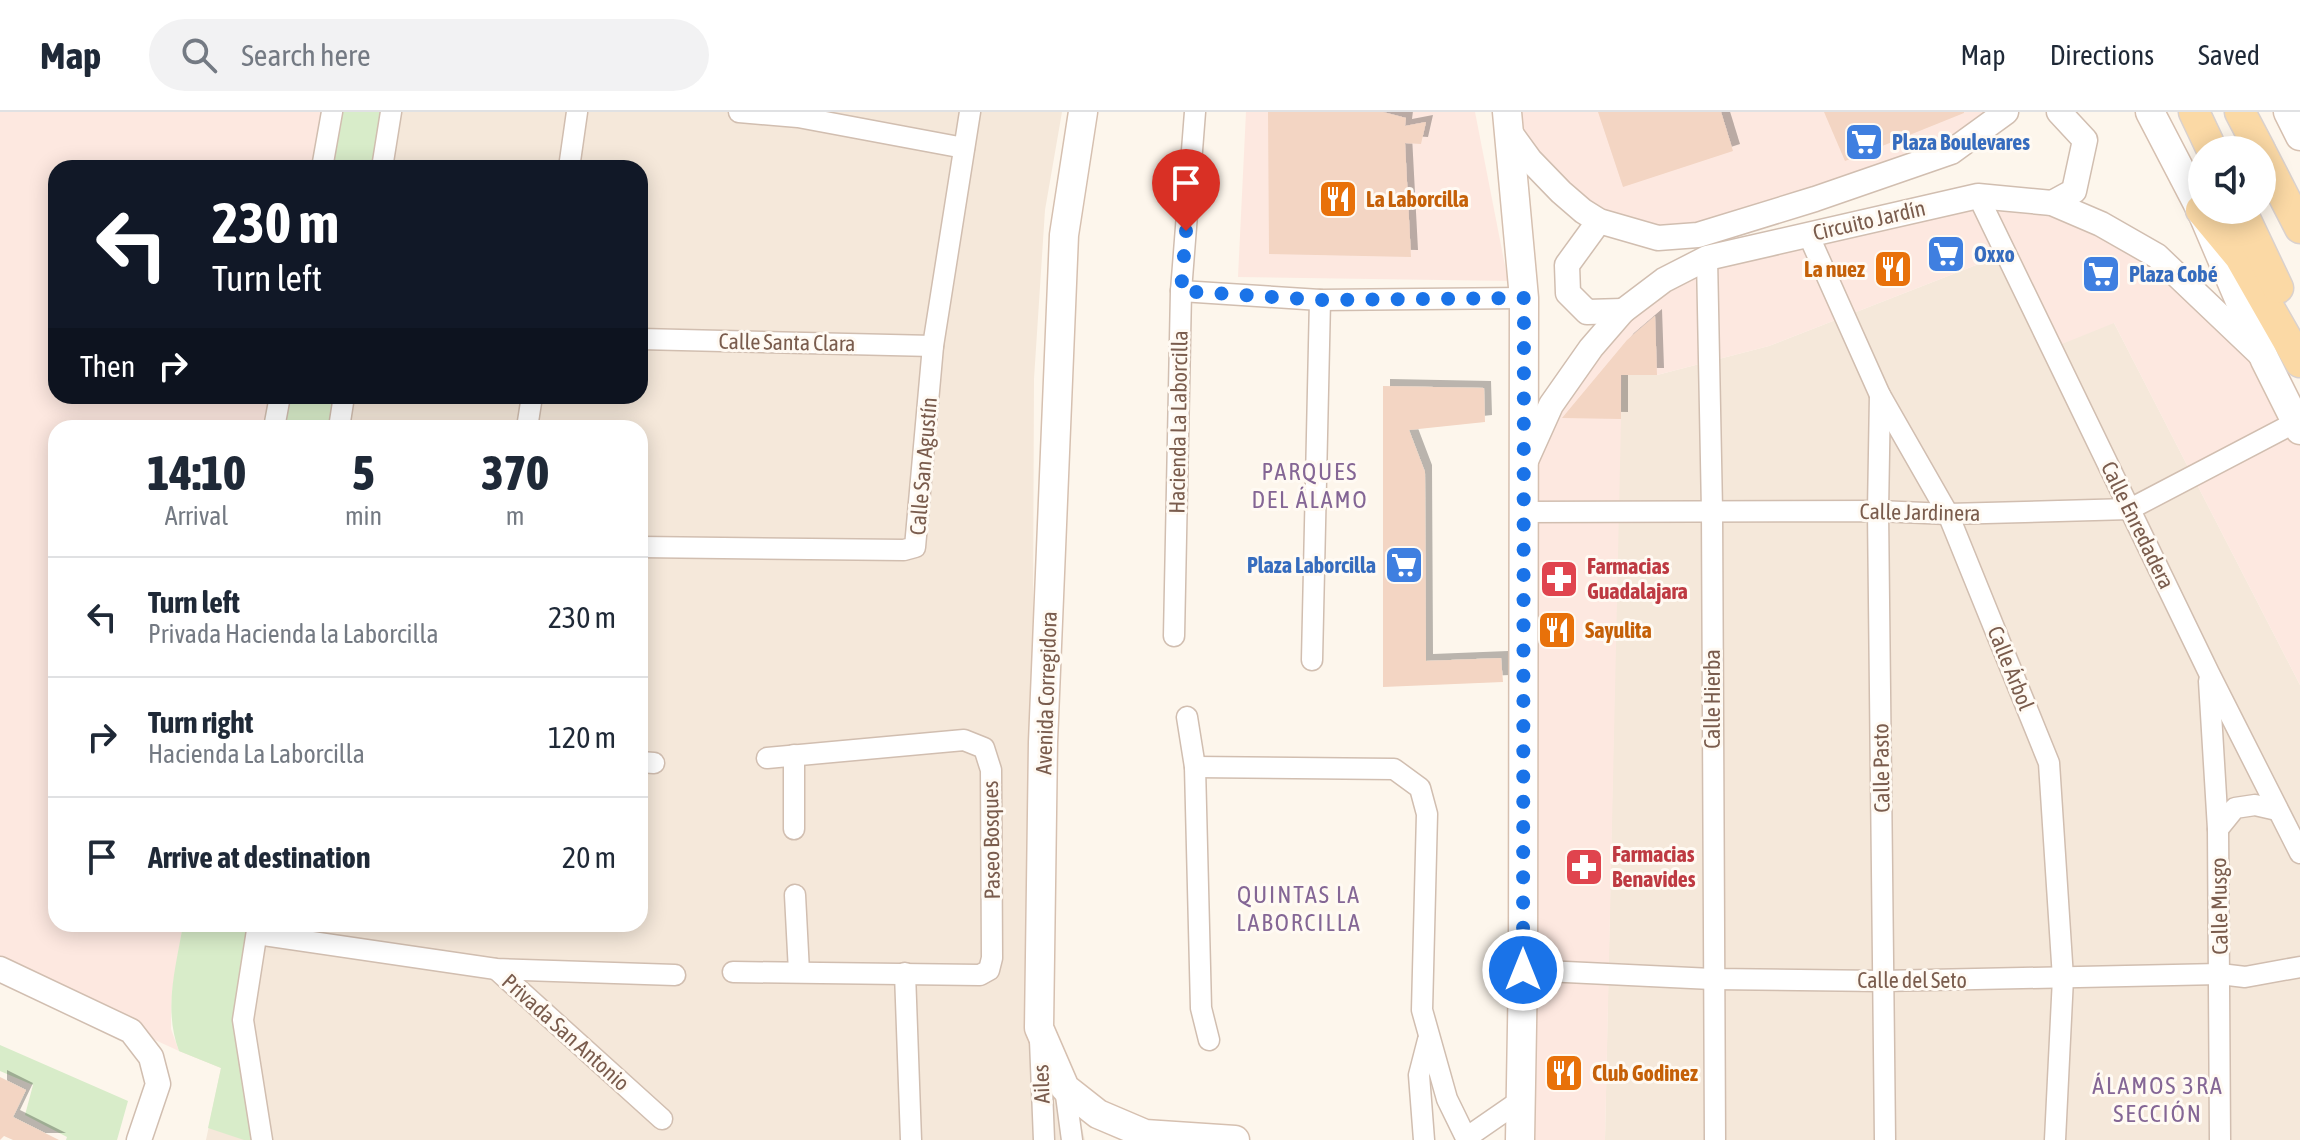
<!DOCTYPE html>
<html lang="en">
<head>
<meta charset="utf-8">
<style>
  :root { --surface:#fff; --page:#f2f2f3; --text:#1f2937; --muted:#747a83; --line:#e0e1e3 }
  body { margin:0; font-family:"Asap Condensed",sans-serif; background:var(--page); color:var(--text); height:100vh; display:flex; flex-direction:column; font-size:30px; white-space:nowrap }
  * { box-sizing:border-box; margin:0 }
  p { font-size:26px; color:var(--muted) }
  .icon { flex:none; width:44px; height:44px; fill:none; stroke:currentColor; stroke-width:2; stroke-linecap:round; stroke-linejoin:round }
  .map { position:relative; flex:1; overflow:hidden }
  .drawer { position:absolute; left:48px; top:308px; width:600px; height:512px; display:flex; flex-direction:column; background:var(--surface); border-radius:24px; box-shadow:0 4px 20px #0003 }
  .drawer>* { flex:none }
  .banner { position:absolute; left:48px; top:48px; width:600px; height:244px; border-radius:24px; box-shadow:0 4px 20px #0003; background:#111827; color:#fff; overflow:hidden }
  .controls { position:absolute; left:2188px; top:24px; display:grid; gap:16px }
  .controls a { display:grid; place-items:center; width:88px; height:88px; border-radius:50%; background:var(--surface); box-shadow:0 4px 20px #0003; font-size:40px }
  .pin { position:absolute; display:grid; place-items:center; width:68px; height:68px; color:#fff; margin:-82px -34px; border-radius:50% 50% 50% 0; rotate:-45deg; box-shadow:0 0 8px #0007 }
  .pin .icon { rotate:45deg }
  .me { position:absolute; width:88px; margin:-44px; rotate:0deg; stroke-linejoin:round; filter:drop-shadow(0 0 6px #0008) }
  .turn { display:flex; align-items:center; gap:28px; height:168px; padding:0 32px; font-size:36px }
  .turn .icon { width:104px; height:104px; stroke-width:2.5 }
  .turn b { display:block; font-size:56px; line-height:68px }
  .then { display:flex; align-items:center; height:76px; padding:0 32px; background:#0003; gap:16px; font-size:30px }
  .eta { display:flex; justify-content:space-evenly; align-items:center; height:136px; text-align:center }
  .eta b { font-size:48px; font-weight:800; line-height:56px }
  ul { padding:0; list-style:none }
  li { display:flex; align-items:center; gap:24px; height:120px; padding:0 32px; border-top:2px solid var(--line) }
  li div { flex:1 }
  li b { display:block; font-size:30px }
  li em { font-style:normal }
  header { display:flex; align-items:center; gap:48px; box-sizing:border-box; height:112px; padding:0 40px; background:var(--surface); border-bottom:2px solid var(--line) }
  header strong { font-size:38px }
  nav { display:flex; gap:44px; margin-inline-start:auto; font-size:28px }
  .search { width:560px; height:72px; background:var(--page); display:flex; align-items:center; gap:20px; box-sizing:border-box; padding:0 28px; border-radius:44px; color:var(--muted); font-size:30px }
  .map>svg:first-child { display:block }
  .residential { fill:#f5e8da }
  .commercial { fill:#fde8e0 }
  .green { fill:#d8ecc9 }
  .building { fill:#f3d5c3; filter:url(#shadow) }
  .lines { fill:none; stroke-linecap:round; stroke-linejoin:round }
  .minor-casing { stroke:#d1beb0; stroke-width:23 }
  .tertiary-casing { stroke:#d1beb0; stroke-width:27 }
  .secondary-casing { stroke:#d6c0b0; stroke-width:31 }
  .primary-casing { stroke:#dad1cd; stroke-width:33 }
  .minor { stroke:#fff; stroke-width:20 }
  .tertiary { stroke:#fff; stroke-width:24 }
  .secondary { stroke:#fff; stroke-width:28 }
  .primary { stroke:#fbd9a5; stroke-width:30 }
  .route { stroke:#1a73e8; stroke-width:14; stroke-dasharray:0 25.2 }
  .labels { text-anchor:middle; stroke-width:6; stroke-linejoin:round; paint-order:stroke }
  .shop-label { font-size:22px; font-weight:bold; fill:#366cbe; stroke:#fffaf3; text-anchor:start }
  .food-label { font-size:22px; font-weight:bold; fill:#c56008; stroke:#fffaf3; text-anchor:start }
  .street-label { font-size:22px; fill:#7a5c4d; stroke:#fffaf3 }
  .health-label { font-size:22px; font-weight:bold; fill:#be3a42; stroke:#fffaf3; text-anchor:start }
  .neighbourhood-label { font-size:24px; letter-spacing:2px; fill:#846695; stroke:#fffaf3 }
</style>
</head>
<body>
<header>
<strong>Map</strong>
<div class="search"><svg class="icon" aria-label="search" viewBox="0 0 24 24"><circle cx="10" cy="10" r="6"/><path d="M15 15l6 6"/></svg>Search here</div>
<nav><a>Map</a><a>Directions</a><a>Saved</a></nav>
</header>
<div class="map">
<svg width="2300" height="1028" viewBox="0 0 2300 1028">
  <defs>
    <filter id="shadow"><feDropShadow dx="7" dy="-7" stdDeviation="0" flood-color="#0004"/></filter>
  </defs>
  <rect width="100%" height="100%" fill="#fdf6ec"/>
  <g class="residential">
    <polygon points="321,0 1062,0 1045,98 1034,267 1031,961 1082,1016 1085,1028 206,1028 221,956 179,939 183,812 640,812 640,316 267,316 273,284 640,284 640,56 311,56"/>
    <polygon points="2012,139 2114,211 2300,573 2300,1028 1605,1028 1621,263 1657,263 1769,234"/>
  </g>
  <g class="commercial">
    <polygon points="0,0 321,0 311,56 56,56 56,284 273,284 267,316 56,316 56,812 183,812 172,878 171,903 171,917 179,939 0,857"/>
    <polygon points="1246,0 1475,0 1508,169 1238,165"/>
    <polygon points="1507,0 2006,0 1951,40 1698,123 1583,99"/>
    <polygon points="1978,84 2101,112 2265,248 2300,318 2300,573 2114,211 2062,232 2012,139 1769,234 1657,263 1622,263 1605,1028 1520,1028 1523,355 1551,293 1664,168"/>
  </g>
  <g class="green">
    <polygon points="321,0 391,0 382,56 311,56"/>
    <polygon points="273,284 344,284 339,316 267,316"/>
    <path d="M183,812H258L243,908L262,1028H244L208,1016L221,956L179,939C163,896 176,856 183,812Z"/>
    <polygon points="0,933 128,989 117,1028 66,1028 67,1025 25,1003 33,973 0,959"/>
  </g>
  <g class="building">
    <polygon points="1268,0 1383,0 1406,6 1405,14 1426,10 1421,32 1405,31 1411,145 1269,142"/>
    <polygon points="1598,0 1721,0 1733,39 1623,75"/>
    <polygon points="1824,0 1964,0 1964,1 1845,49"/>
    <polygon points="1655,204 1657,263 1621,263 1621,307 1562,306 1627,228"/>
    <polygon points="1383,274 1484,276 1485,310 1409,318 1425,360 1426,549 1501,546 1503,570 1383,575"/>
    <polygon points="0,965 26,978 13,1005 59,1028 13,1028 4,1024 0,1028"/>
  </g>
  <g class="lines">
    <g class="minor-casing">
      <g id="minor">
        <polyline points="739,0 798,5 964,36"/>
        <polyline points="322,56 332,0"/>
        <polyline points="382,56 391,0"/>
        <polyline points="569,56 577,0"/>
        <polyline points="1978,84 2209,561 2300,741"/>
        <polyline points="1808,122 1880,283 1948,402 2049,651 2063,866 2055,1028"/>
        <polyline points="1707,146 1712,398 1715,1028"/>
        <polyline points="1181,179 1320,188 1524,186"/>
        <polyline points="640,227 933,234"/>
        <polyline points="1880,283 1878,399 1885,1028"/>
        <polyline points="274,316 280,284"/>
        <polyline points="339,316 344,284"/>
        <polyline points="527,316 532,284"/>
        <polyline points="1523,400 1878,399 1948,402 2130,397 2296,310"/>
        <polyline points="640,435 904,438 915,435 933,234 970,0"/>
        <polyline points="1174,524 1181,179 1195,0"/>
        <polyline points="1312,548 1320,188"/>
        <polyline points="2209,569 2218,717 2220,1028"/>
        <polyline points="1187,605 1195,655 1201,896 1209,928"/>
        <polyline points="640,650 654,651"/>
        <polyline points="1195,655 1394,657 1420,676 1427,702 1422,898 1447,987 1467,1028"/>
        <polyline points="794,717 794,643"/>
        <polyline points="2218,717 2235,696 2255,693 2277,698"/>
        <polyline points="795,783 799,860"/>
        <polyline points="258,812 243,908 262,1028"/>
        <polyline points="257,822 496,857 675,863"/>
        <polyline points="496,857 662,1007"/>
        <polyline points="1523,858 1712,867 1882,869 2220,862 2245,865 2300,855"/>
        <polyline points="733,860 980,863 989,858 992,846 991,658 984,636 964,628 767,646"/>
        <polyline points="905,861 911,1028"/>
        <polyline points="1040,928 1044,1028"/>
        <polyline points="1065,976 1072,1028"/>
        <polyline points="1466,1026 1521,988"/>
        <polyline points="1424,1028 1419,963 1428,928"/>
      </g>
    </g>
    <g class="tertiary-casing">
      <g id="tertiary">
        <polyline points="1509,19 1530,48 1561,80 1583,99 1599,109 1658,126 1698,123 1815,87 1951,40 2006,0"/>
        <polyline points="2052,91 2074,79 2085,28 2059,0"/>
        <polyline points="1599,109 1567,153 1568,181 1587,200 1623,199"/>
        <polyline points="1524,353 1551,293 1591,236 1623,199 1664,168 1707,146 1978,84 2052,91 2101,112 2157,144 2262,244"/>
        <polyline points="0,857 131,919 151,945 158,972 139,1028"/>
      </g>
    </g>
    <g class="secondary-casing">
      <g id="secondary">
        <polyline points="1083,0 1064,123 1043,630 1039,916 1065,976 1098,1002 1145,1022 1235,1028"/>
        <polyline points="1507,0 1524,186 1523,858 1520,1028"/>
        <polyline points="2150,0 2201,98 2265,248 2300,318"/>
        <polyline points="2288,0 2300,24"/>
      </g>
    </g>
    <g class="primary-casing">
      <g id="primary">
        <polyline points="2194,0 2212,38"/>
        <polyline points="2240,0 2260,38"/>
        <polyline points="2262,42 2300,116"/>
        <polyline points="2201,98 2240,145 2300,250"/>
        <polyline points="2241,98 2278,176"/>
      </g>
    </g>
    <use href="#minor" class="minor"/>
    <use href="#tertiary" class="tertiary"/>
    <use href="#secondary" class="secondary"/>
    <use href="#primary" class="primary"/>
  </g>
  <g class="lines">
    <polyline class="route" points="1186,119 1181,179 1320,188 1524,186 1523,858"/>
  </g>
  <defs>
    <g id="supermarket-square" transform="scale(2)"><rect x="-9" y="-9" width="18" height="18" rx="4" fill="#3f7fe0" stroke="#fffaf3"/><path d="M-6-5.5h2.5l.6 2H6L4.5 2H-2.5L-4.4-4H-6ZM-1.5 3.2a1.3 1.3 0 1 0 .1 0ZM3 3.2a1.3 1.3 0 1 0 .1 0Z" fill="#fff"/></g>
    <g id="restaurant-square" transform="scale(2)"><rect x="-9" y="-9" width="18" height="18" rx="4" fill="#e8710a" stroke="#fffaf3"/><path d="M-5-6h1v4h1v-4h1v4h1v-4h1v5L-1.5 .5V6h-2V.5L-5-1ZM5-6V6H3V1.5H1.5Q1.5-4 5-6Z" fill="#fff"/></g>
    <g id="pharmacy-square" transform="scale(2)"><rect x="-9" y="-9" width="18" height="18" rx="4" fill="#e0444e" stroke="#fffaf3"/><path d="M-2-6h4v4h4v4h-4v4h-4v-4h-4v-4h4Z" fill="#fff"/></g>
  </defs>
  <g fill-rule="evenodd">
    <use href="#supermarket-square" x="1864" y="30"/>
    <use href="#restaurant-square" x="1338" y="87"/>
    <use href="#supermarket-square" x="1946" y="142"/>
    <use href="#restaurant-square" x="1893" y="157"/>
    <use href="#supermarket-square" x="2101" y="162"/>
    <use href="#supermarket-square" x="1404" y="453"/>
    <use href="#pharmacy-square" x="1559" y="467"/>
    <use href="#restaurant-square" x="1557" y="518"/>
    <use href="#pharmacy-square" x="1584" y="755"/>
    <use href="#restaurant-square" x="1564" y="961"/>
  </g>
  <g class="labels">
    <g class="shop-label">
      <text x="1892" y="38">Plaza Boulevares</text>
      <text x="1974" y="150">Oxxo</text>
      <text x="2129" y="170">Plaza Cobé</text>
      <text x="1376" y="461" text-anchor="end">Plaza Laborcilla</text>
    </g>
    <g class="food-label">
      <text x="1366" y="95">La Laborcilla</text>
      <text x="1865" y="165" text-anchor="end">La nuez</text>
      <text x="1585" y="526">Sayulita</text>
      <text x="1592" y="969">Club Godinez</text>
    </g>
    <g class="street-label">
      <text transform="translate(1869 108) rotate(-13)" y="8">Circuito Jardín</text>
      <text transform="translate(787 230) rotate(1)" y="8">Calle Santa Clara</text>
      <text transform="translate(1178 310) rotate(-89)" y="8">Hacienda La Laborcilla</text>
      <text transform="translate(923 354) rotate(-85)" y="8">Calle San Agustín</text>
      <text transform="translate(1920 400) rotate(1)" y="8">Calle Jardinera</text>
      <text transform="translate(2138 413) rotate(64)" y="8">Calle Enredadera</text>
      <text transform="translate(2011 556) rotate(68)" y="8">Calle Árbol</text>
      <text transform="translate(1046 581) rotate(-88)" y="8">Avenida Corregidora</text>
      <text transform="translate(1712 587) rotate(-90)" y="8">Calle Hierba</text>
      <text transform="translate(1881 656) rotate(-91)" y="8">Calle Pasto</text>
      <text transform="translate(991 728) rotate(-91)" y="8">Paseo Bosques</text>
      <text transform="translate(2219 794) rotate(-91)" y="8">Calle Musgo</text>
      <text x="1912" y="876">Calle del Seto</text>
      <text transform="translate(566 920) rotate(42)" y="8">Privada San Antonio</text>
      <text transform="translate(1041 972) rotate(-92)" y="8">Ailes</text>
    </g>
    <g class="health-label">
      <text x="1587" y="462">Farmacias<tspan x="1587" dy="25">Guadalajara</tspan></text>
      <text x="1612" y="750">Farmacias<tspan x="1612" dy="25">Benavides</tspan></text>
    </g>
    <g class="neighbourhood-label">
      <text x="1310" y="368">PARQUES<tspan x="1310" dy="28">DEL ÁLAMO</tspan></text>
      <text x="1299" y="791">QUINTAS LA<tspan x="1299" dy="28">LABORCILLA</tspan></text>
      <text x="2158" y="982">ÁLAMOS 3RA<tspan x="2158" dy="28">SECCIÓN</tspan></text>
    </g>
  </g>
</svg>
<div class="controls">
<a><svg class="icon" aria-label="sound" viewBox="0 0 24 24"><path d="M4 9h4l5-4v14l-5-4H4zM17 9q2 3 0 6"/></svg></a>
</div>
<div class="pin" style="left:1186px;top:119px;background:#d93025"><svg class="icon" aria-label="arrive" viewBox="0 0 24 24"><path d="M6 21V4h12l-3 4 3 4H6"/></svg></div>
<svg class="me" style="left:1523px;top:858px" viewBox="-20 -20 40 40"><circle r="17" fill="#1a73e8" stroke="#fff" stroke-width="3"/><path d="M0-11L8 9 0 5-8 9z" fill="#fff"/></svg>
<div class="banner">
<div class="turn"><svg class="icon" aria-label="left" viewBox="0 0 24 24"><path d="M17 20v-9H6M10 6l-5 5 5 5"/></svg><div><b>230 m</b>Turn left</div></div>
<div class="then">Then<svg class="icon" aria-label="right" viewBox="0 0 24 24"><path d="M7 20v-9h11M14 6l5 5-5 5"/></svg></div>
</div>
<section class="drawer">
<div class="eta">
<div><b>14:10</b><p>Arrival</p></div>
<div><b>5</b><p>min</p></div>
<div><b>370</b><p>m</p></div>
</div>
<ul>
<li><svg class="icon" aria-label="left" viewBox="0 0 24 24"><path d="M17 20v-9H6M10 6l-5 5 5 5"/></svg><div><b>Turn left</b><p>Privada Hacienda la Laborcilla</p></div><em>230 m</em></li>
<li><svg class="icon" aria-label="right" viewBox="0 0 24 24"><path d="M7 20v-9h11M14 6l5 5-5 5"/></svg><div><b>Turn right</b><p>Hacienda La Laborcilla</p></div><em>120 m</em></li>
<li><svg class="icon" aria-label="arrive" viewBox="0 0 24 24"><path d="M6 21V4h12l-3 4 3 4H6"/></svg><div><b>Arrive at destination</b></div><em>20 m</em></li>
</ul>
</section>
</div>
</body>
</html>
